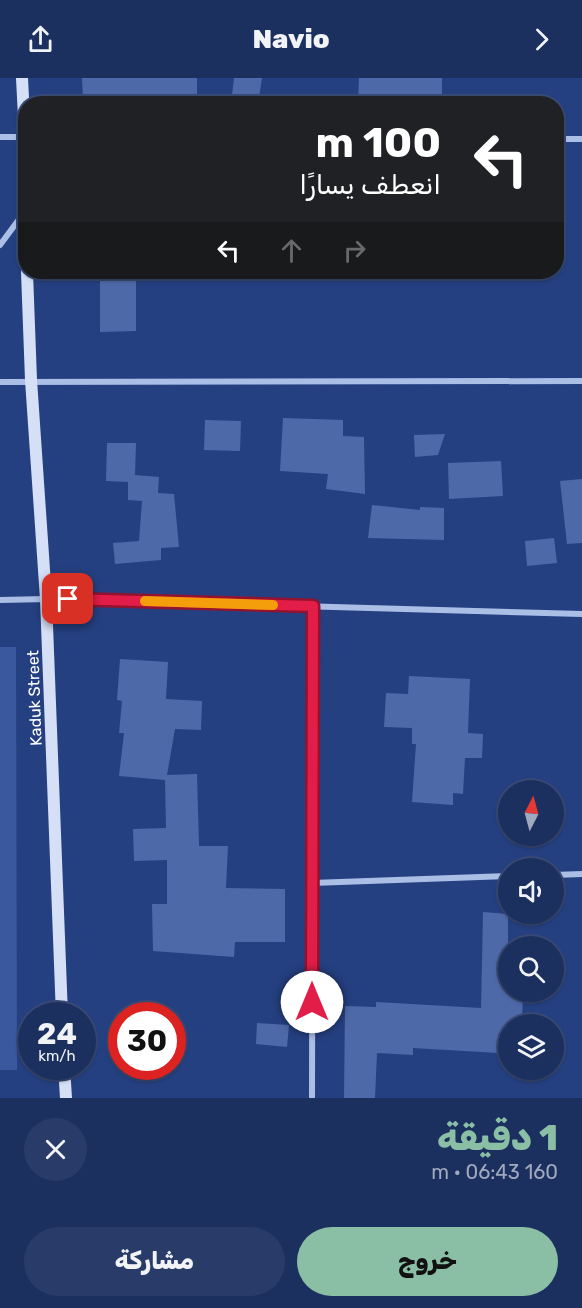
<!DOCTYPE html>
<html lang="ar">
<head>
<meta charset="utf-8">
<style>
  :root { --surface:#1c3060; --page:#293c69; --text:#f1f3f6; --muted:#a0a9bd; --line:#3a4b75; --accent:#8abfa5 }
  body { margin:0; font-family:Rubik,Vazirmatn,sans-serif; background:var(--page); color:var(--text); direction:rtl; height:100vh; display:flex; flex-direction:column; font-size:22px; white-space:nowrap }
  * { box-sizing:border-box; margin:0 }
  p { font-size:20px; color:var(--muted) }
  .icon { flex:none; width:33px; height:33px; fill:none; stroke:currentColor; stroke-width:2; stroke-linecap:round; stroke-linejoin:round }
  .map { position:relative; height:1020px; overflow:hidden; direction:ltr }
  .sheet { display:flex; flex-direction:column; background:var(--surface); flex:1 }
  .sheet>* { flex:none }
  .guide { position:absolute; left:18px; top:18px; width:546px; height:183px; border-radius:24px; box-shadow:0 2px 4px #0004,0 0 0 2px var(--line); direction:rtl; background:#202124; color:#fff; overflow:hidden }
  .needle { width:39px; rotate:6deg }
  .tools { position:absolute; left:498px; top:702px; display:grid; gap:12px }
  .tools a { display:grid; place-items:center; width:66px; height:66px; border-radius:50%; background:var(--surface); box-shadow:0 2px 4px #0004,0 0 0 2px var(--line); font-size:30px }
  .speed { position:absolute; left:18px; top:924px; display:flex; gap:12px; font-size:30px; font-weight:700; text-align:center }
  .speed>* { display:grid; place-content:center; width:78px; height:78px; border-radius:50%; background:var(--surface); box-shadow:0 2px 4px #0004,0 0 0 2px var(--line); line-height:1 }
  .speed small { font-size:15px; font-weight:400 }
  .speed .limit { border:9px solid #d22; background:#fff; color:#111 }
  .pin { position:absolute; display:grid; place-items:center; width:51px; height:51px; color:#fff; margin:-26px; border-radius:12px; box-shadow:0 3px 9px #0006 }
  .me { position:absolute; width:66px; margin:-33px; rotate:0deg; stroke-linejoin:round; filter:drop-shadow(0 0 4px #0008) }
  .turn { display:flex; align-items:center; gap:21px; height:126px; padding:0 24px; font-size:27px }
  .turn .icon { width:78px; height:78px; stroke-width:2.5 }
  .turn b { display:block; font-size:42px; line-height:51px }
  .lanes { display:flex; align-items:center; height:57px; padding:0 24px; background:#0003; justify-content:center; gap:30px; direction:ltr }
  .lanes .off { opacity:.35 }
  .round { display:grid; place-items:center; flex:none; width:63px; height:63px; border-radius:32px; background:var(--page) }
  .headline { display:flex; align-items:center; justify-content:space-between; height:102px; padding:0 24px }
  h1 { font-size:36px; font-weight:800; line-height:45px; color:var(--accent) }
  .cta { display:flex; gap:12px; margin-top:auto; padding:12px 24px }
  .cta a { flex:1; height:69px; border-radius:36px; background:var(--accent); color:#111; font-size:24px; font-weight:800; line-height:69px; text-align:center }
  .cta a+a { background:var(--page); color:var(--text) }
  header { display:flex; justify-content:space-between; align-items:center; height:78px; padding:0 24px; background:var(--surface); font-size:27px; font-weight:800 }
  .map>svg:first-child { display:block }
  .green { fill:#39589d }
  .building { fill:#4d69a8 }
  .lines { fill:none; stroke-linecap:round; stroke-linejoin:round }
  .street { stroke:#abbee6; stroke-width:6 }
  .secondary { stroke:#d5dff6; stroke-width:12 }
  .route-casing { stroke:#92132f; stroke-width:15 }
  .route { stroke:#e11d48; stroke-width:10 }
  .slow { stroke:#f59e0b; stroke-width:10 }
  .labels { text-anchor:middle; stroke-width:5; stroke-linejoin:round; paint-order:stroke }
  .street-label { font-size:16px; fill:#fff; stroke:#254080 }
</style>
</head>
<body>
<header><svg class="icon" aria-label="forward" viewBox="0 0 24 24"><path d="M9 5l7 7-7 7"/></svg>Navio<svg class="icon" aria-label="share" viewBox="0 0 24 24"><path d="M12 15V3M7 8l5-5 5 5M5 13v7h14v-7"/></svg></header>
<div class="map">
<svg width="582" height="1020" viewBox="0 0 582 1020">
  <rect width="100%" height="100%" fill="#254080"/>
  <polygon class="green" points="0,569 16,569 17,992 0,992"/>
  <g class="building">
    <polygon points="82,0 197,0 197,20 83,22"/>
    <polygon points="234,0 262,0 258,26 231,26"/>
    <polygon points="359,0 442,0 442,26 358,26"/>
    <polygon points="100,194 136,194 136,253 100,254"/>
    <polygon points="283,340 343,342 343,358 364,359 365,416 326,411 328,396 280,393"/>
    <polygon points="205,342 241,343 240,373 204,372"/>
    <polygon points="445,356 438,377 415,379 414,357"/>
    <polygon points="107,365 136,365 135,397 159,399 158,415 174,416 179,469 161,470 161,482 115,486 113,465 139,463 142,423 128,422 128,404 106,403"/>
    <polygon points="501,383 503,418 449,421 448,385"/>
    <polygon points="582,401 582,465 567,466 560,403"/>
    <polygon points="372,427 420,432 420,429 444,430 444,462 368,460"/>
    <polygon points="554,460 557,485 527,488 525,463"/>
    <polygon points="120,581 168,584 166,621 202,623 201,652 175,651 167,697 197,696 199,768 228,768 226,810 285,811 285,864 235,864 234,879 153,873 152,826 167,826 167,782 134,783 133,751 166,750 165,702 119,698 124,655 119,655 122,623 117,622"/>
    <polygon points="409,598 470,601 468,655 483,656 482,680 465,680 463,716 453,715 453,727 412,724 416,666 412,666 412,650 384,649 386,615 408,616"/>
    <polygon points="483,834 508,836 508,914 523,914 522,946 508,946 508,956 498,956 498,975 413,970 413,977 377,975 375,1020 344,1020 345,928 376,929 376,924 481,930"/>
    <polygon points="257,945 289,947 287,969 256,966"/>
  </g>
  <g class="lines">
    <g class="street">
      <polyline points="0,59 25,59"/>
      <polyline points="556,61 582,61"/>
      <polyline points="0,167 23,136"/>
      <polyline points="0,304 582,303"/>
      <polyline points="0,522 46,521 582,536"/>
      <polyline points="554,797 582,796"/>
      <polyline points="312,805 508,798"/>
      <polyline points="312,1020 313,528"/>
    </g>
    <g class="secondary">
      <polyline points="22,0 25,59 26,143"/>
      <polyline points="27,194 31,302 46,521 62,938"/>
      <polyline points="64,988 66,1020"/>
    </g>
  </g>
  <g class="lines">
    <g class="route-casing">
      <polyline id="route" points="68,521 313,528 312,924"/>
    </g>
    <use href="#route" class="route"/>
    <polyline class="slow" points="145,523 273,527"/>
  </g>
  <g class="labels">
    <g class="street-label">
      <text transform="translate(34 620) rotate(-92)" y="6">Kaduk Street</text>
    </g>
  </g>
</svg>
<div class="tools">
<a><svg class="needle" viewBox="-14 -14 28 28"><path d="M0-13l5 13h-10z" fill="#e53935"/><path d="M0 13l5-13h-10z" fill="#a0a9bd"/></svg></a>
<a><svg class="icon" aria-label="sound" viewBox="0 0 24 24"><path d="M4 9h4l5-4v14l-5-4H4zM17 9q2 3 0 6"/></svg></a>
<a><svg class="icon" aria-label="search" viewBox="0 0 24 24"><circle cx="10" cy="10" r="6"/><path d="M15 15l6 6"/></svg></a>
<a><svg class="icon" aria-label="layers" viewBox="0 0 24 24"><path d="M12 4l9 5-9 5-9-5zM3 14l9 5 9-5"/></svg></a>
</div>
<div class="speed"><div>24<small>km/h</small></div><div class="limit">30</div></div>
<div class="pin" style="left:68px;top:521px;background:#d93025"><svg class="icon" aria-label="arrive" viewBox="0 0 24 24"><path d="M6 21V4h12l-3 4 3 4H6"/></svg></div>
<svg class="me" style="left:312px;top:924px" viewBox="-20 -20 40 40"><circle r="19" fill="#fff"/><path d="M0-13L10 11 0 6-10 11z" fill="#e11d48"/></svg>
<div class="guide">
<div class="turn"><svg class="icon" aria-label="left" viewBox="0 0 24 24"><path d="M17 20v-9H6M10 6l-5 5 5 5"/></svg><div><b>100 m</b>انعطف يسارًا</div></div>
<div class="lanes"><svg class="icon" aria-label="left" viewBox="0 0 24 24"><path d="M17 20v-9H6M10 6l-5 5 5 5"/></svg><svg class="icon off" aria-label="ahead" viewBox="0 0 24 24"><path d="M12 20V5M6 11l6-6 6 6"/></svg><svg class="icon off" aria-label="right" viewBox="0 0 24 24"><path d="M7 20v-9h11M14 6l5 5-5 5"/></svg></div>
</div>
</div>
<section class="sheet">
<div class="headline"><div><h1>1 دقيقة</h1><p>160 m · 06:43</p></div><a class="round"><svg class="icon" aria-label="close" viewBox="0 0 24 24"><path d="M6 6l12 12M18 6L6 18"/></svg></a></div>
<div class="cta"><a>خروج</a><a>مشاركة</a></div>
</section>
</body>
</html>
